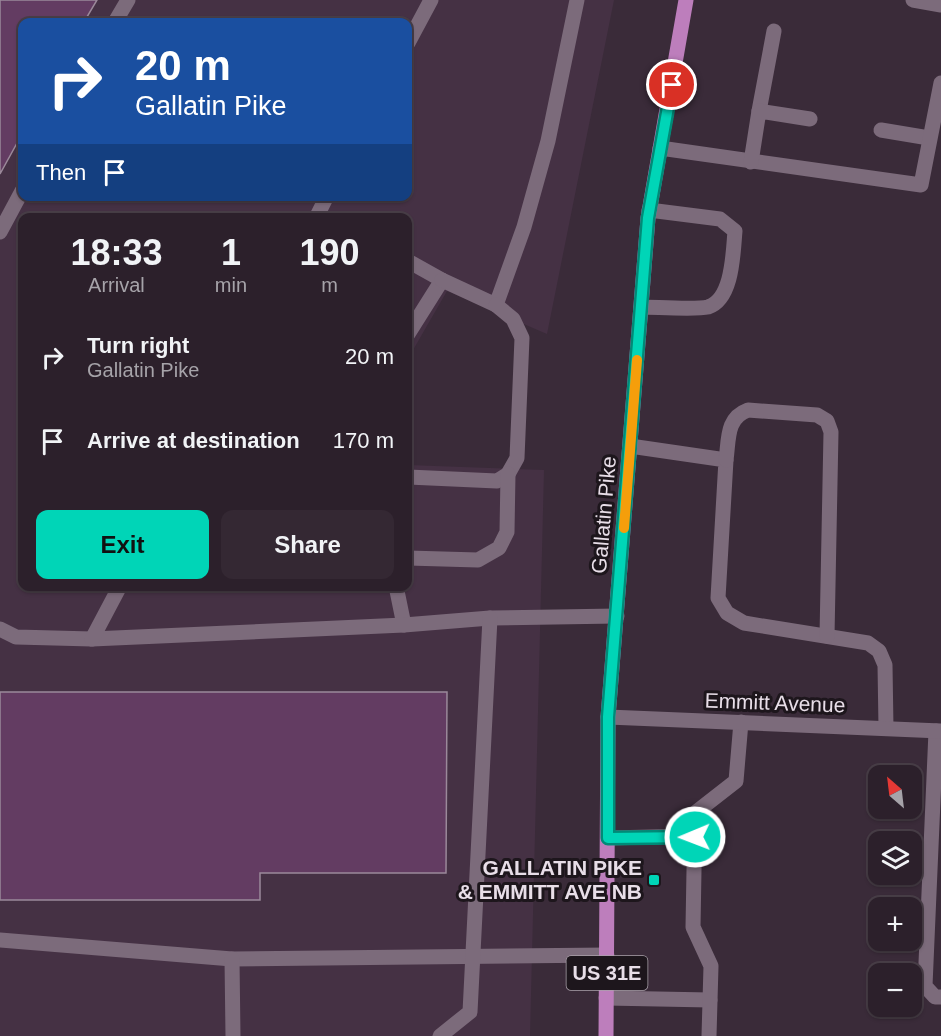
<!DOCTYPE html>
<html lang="en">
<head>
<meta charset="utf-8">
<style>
  :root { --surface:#2c202b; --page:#342833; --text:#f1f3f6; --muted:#a6a3a9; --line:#483e47; --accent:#00d5b7 }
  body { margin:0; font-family:Arial,sans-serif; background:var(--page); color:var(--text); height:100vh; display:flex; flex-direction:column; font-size:22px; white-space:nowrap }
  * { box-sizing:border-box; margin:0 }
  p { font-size:20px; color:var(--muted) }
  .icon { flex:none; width:33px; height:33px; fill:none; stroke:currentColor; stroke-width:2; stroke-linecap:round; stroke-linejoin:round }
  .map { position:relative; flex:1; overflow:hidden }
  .details { position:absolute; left:18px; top:213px; width:394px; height:378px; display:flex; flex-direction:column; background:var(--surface); border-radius:12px; box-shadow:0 2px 4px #0004,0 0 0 2px var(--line) }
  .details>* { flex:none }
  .top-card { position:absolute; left:18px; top:18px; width:394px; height:183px; border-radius:12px; box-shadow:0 2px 4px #0004,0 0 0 2px var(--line); background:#1a4fa0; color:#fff; overflow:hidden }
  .needle { width:39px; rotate:332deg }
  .controls { position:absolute; left:868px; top:765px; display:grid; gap:12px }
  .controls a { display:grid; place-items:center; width:54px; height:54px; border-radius:12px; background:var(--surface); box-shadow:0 2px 4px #0004,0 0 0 2px var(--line); font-size:30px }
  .pin { position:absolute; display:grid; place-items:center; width:51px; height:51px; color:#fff; margin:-26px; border:3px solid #fff; border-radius:50%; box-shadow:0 2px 6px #0007 }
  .me { position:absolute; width:66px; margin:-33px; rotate:269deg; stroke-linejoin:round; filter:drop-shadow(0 0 4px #0008) }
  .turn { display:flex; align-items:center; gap:21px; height:126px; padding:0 18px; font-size:27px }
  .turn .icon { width:78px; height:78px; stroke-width:2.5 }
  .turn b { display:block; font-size:42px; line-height:51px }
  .then { display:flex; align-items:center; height:57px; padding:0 18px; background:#0003; gap:12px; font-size:22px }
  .eta { display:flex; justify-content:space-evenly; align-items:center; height:102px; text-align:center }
  .eta b { font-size:36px; font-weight:700; line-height:42px }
  .cta { display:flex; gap:12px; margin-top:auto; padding:12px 18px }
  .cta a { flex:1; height:69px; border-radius:12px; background:var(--accent); color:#111; font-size:24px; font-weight:700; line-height:69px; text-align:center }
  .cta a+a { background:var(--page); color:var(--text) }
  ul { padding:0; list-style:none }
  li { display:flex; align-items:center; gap:18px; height:84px; padding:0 18px }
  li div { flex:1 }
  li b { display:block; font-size:22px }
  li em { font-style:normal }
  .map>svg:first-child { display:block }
  .built { fill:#453144; fill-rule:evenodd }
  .building { fill:#633c62; stroke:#9b899a; stroke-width:1.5 }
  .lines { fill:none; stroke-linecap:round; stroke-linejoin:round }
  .lane { stroke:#7c6b7b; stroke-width:15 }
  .street { stroke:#7c6b7b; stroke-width:15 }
  .primary { stroke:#bd7ebc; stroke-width:15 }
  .route-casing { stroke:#008a77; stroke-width:15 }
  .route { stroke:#00d5b7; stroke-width:10 }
  .slow { stroke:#f59e0b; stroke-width:10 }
  .poi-dot { fill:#00d5b7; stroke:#1d161c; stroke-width:2 }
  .labels { text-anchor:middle; stroke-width:6; stroke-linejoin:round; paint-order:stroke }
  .shield { fill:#1d161c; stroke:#aba2ab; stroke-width:1.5 }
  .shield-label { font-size:20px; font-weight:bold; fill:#e8dee8 }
  .street-label { font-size:21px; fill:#e8dee8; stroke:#1d161c }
  .poi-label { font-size:21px; font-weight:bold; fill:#e8dee8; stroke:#1d161c; text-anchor:end }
</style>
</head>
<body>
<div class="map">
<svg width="941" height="1036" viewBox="0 0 941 1036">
  <rect width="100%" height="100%" fill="#3a2b39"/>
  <path class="built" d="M0,0H614L547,334L447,291L409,357L408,380V218H22V586H408V465L544,470L530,1036H0ZM22,22H408V196H22Z"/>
  <g class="building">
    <polygon points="0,0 97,0 84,22 22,22 22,134 0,174"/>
    <polygon points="0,692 447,692 446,873 260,873 260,900 0,900"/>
  </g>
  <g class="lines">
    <g class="lane">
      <polyline points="913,0 941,5"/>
      <polyline points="115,22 128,0"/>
      <polyline points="408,43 431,0"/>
      <polyline points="759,111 774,31"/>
      <polyline points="881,130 929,138"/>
      <polyline points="660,148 921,185 941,83"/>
      <polyline points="751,162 759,111 810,119"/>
      <polyline points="316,218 327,196"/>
      <polyline points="0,232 22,191"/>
      <polyline points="408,261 442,280 408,334"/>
      <polyline points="442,280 496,305 524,227 548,141 577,0"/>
      <path d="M641,307C656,307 695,310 708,307C733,299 733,252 735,231L720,219L649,210"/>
      <polyline points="630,446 726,460 718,598 727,613 744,623 868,643 879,651 885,665 886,728"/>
      <path d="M726,460C729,439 726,418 748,410L817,415L827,421L831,432L827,636"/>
      <polyline points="408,477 497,481 508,474 517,458 522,338 513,319 496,305"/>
      <polyline points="408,558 478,560 499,548 507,532 508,474"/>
      <polyline points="396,586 404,625"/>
      <polyline points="0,629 16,637 92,639 404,625 490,618 617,616"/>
      <polyline points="92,639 120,586"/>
      <polyline points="936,731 925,986 935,997 941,997"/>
      <polyline points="608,838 695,836"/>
      <polyline points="0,940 232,959 607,955"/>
      <polyline points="232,959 233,1036"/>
      <polyline points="606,998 710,1000"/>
      <polyline points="440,1036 470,1012 490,618"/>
      <polyline points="709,1036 711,966 693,927 695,813 736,781 741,722"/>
    </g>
    <polyline class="street" points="608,717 941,731"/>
    <polyline class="primary" points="606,1036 608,717 648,218 686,0"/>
  </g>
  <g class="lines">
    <g class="route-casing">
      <polyline id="route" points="672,85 648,218 608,717 608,838 695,837"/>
    </g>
    <use href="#route" class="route"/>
    <polyline class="slow" points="624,528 637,360"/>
  </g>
  <rect class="poi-dot" x="648" y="874" width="12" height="12" rx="3"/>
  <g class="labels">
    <rect class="shield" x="566.5" y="956" width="81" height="34" rx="4.5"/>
    <g class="shield-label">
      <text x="607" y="980">US 31E</text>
    </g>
    <g class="street-label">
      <text transform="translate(604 515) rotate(-85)" y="7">Gallatin Pike</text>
      <text transform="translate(775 703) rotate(2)" y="7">Emmitt Avenue</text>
    </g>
    <g class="poi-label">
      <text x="642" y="875">GALLATIN PIKE<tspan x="642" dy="24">&amp; EMMITT AVE NB</tspan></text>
    </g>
  </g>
</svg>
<div class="controls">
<a><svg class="needle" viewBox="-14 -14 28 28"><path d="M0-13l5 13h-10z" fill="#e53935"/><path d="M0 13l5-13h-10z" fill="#a6a3a9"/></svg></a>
<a><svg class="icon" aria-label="layers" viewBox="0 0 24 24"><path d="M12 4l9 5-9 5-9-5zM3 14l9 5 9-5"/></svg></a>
<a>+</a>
<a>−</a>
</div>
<div class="pin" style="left:672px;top:85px;background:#d93025"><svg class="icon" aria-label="arrive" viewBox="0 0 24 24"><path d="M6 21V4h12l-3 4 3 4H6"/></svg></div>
<svg class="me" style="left:695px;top:837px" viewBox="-20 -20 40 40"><circle r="17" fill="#00d5b7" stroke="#fff" stroke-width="3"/><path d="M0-11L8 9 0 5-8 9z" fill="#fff"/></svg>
<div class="top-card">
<div class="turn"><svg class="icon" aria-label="right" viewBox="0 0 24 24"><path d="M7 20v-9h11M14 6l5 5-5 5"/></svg><div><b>20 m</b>Gallatin Pike</div></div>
<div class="then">Then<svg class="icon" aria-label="arrive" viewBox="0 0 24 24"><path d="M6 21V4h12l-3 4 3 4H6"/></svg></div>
</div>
<section class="details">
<div class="eta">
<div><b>18:33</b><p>Arrival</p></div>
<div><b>1</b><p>min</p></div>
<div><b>190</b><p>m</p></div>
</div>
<ul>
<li><svg class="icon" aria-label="right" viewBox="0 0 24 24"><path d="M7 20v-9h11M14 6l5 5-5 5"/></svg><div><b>Turn right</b><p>Gallatin Pike</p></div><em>20 m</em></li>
<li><svg class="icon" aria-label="arrive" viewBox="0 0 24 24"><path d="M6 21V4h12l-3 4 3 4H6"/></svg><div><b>Arrive at destination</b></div><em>170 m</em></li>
</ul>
<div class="cta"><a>Exit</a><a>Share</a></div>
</section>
</div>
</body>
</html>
